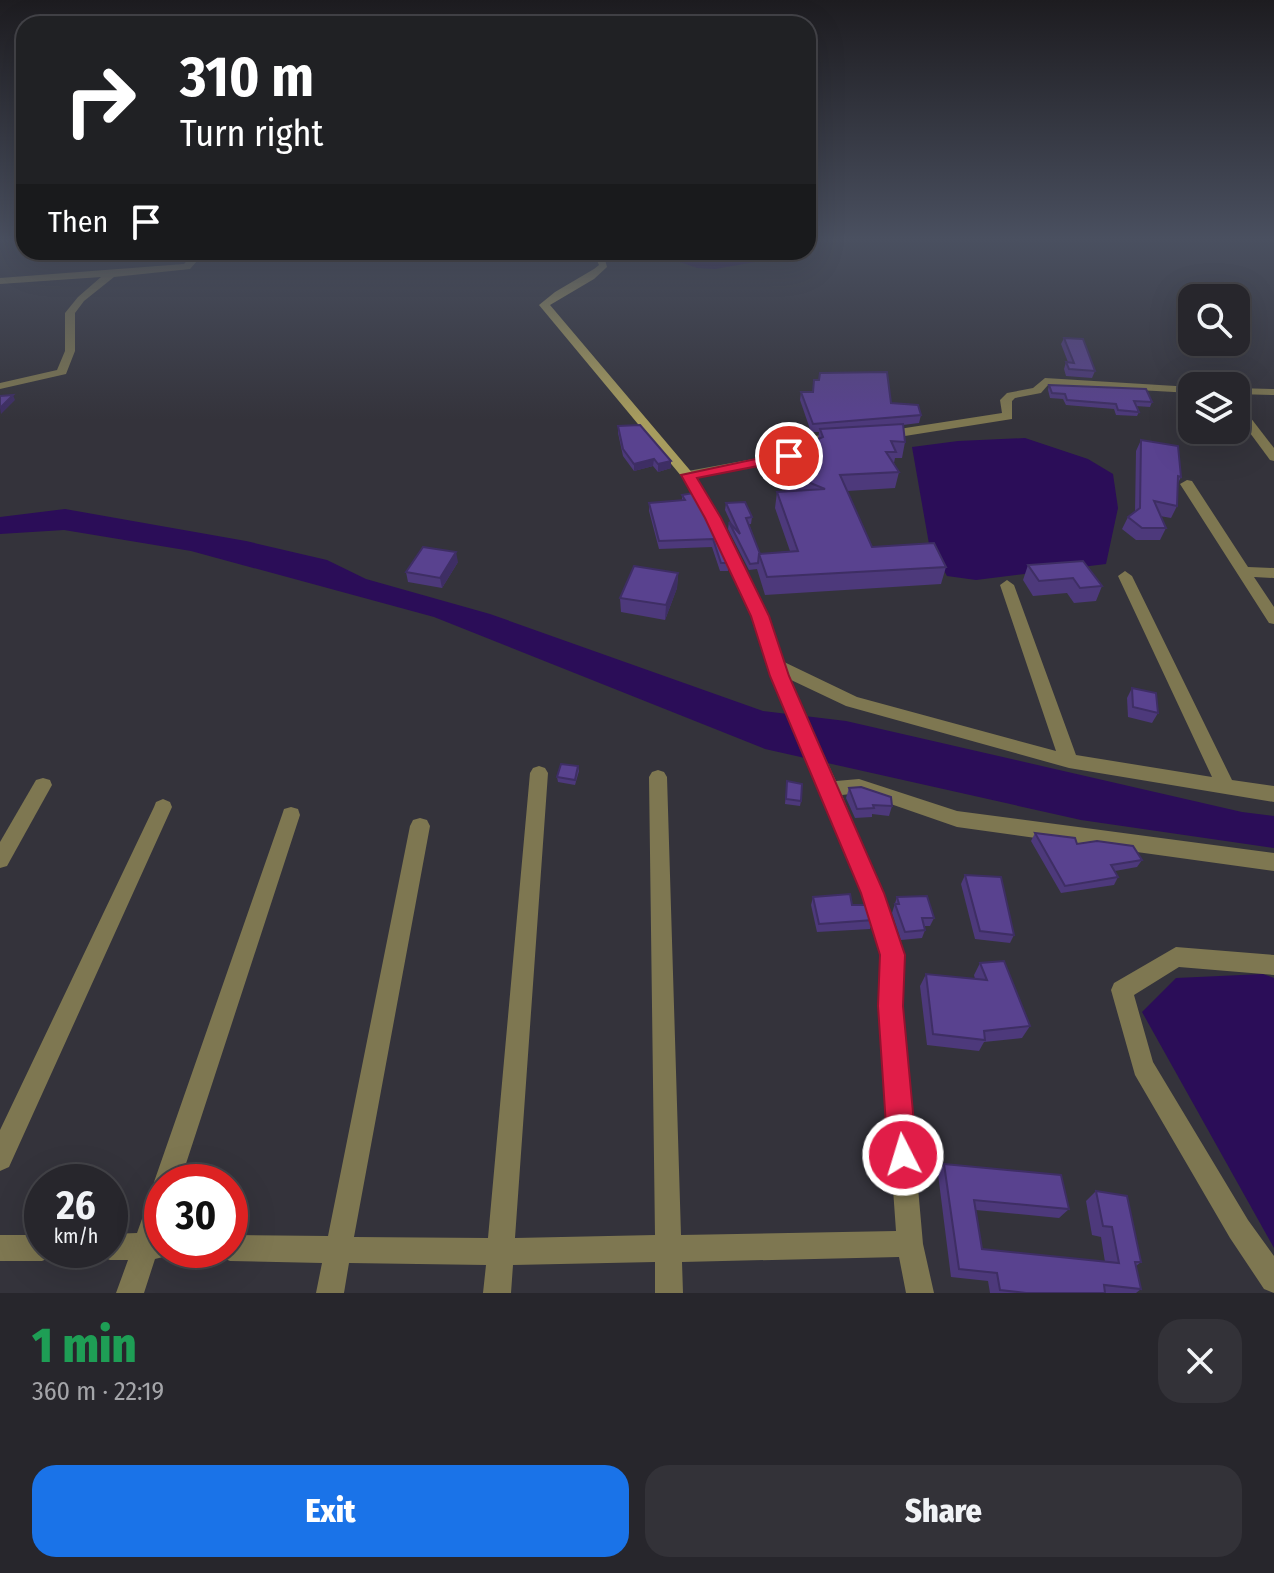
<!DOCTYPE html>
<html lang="en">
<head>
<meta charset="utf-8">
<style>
  :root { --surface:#27262c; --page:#333238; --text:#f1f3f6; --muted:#a4a5a9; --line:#434348; --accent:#1a73e8 }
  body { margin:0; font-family:"Fira Sans Condensed",sans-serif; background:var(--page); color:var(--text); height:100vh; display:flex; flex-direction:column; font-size:30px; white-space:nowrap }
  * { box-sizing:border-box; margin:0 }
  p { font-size:26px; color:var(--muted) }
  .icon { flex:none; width:44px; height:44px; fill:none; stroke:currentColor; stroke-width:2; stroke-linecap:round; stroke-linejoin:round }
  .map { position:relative; height:1293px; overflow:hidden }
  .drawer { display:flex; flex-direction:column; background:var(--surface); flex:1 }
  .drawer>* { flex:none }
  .guide { position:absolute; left:16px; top:16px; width:800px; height:244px; border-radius:24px; box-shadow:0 8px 32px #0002,0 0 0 2px var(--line); background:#202124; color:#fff; overflow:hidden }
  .controls { position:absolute; left:1178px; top:284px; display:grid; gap:16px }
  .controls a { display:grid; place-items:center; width:72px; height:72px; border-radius:16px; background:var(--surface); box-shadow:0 8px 32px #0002,0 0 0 2px var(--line); font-size:40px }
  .speed { position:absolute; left:24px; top:1164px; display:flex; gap:16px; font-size:40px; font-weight:700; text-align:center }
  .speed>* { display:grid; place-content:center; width:104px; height:104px; border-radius:50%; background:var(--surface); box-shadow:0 8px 32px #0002,0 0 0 2px var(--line); line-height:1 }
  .speed small { font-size:20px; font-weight:400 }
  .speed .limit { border:12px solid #d22; background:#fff; color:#111 }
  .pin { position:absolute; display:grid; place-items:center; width:68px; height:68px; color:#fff; margin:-34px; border:4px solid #fff; border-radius:50%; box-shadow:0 2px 8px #0007 }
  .me { position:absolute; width:88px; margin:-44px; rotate:355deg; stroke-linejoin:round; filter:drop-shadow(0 0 6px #0008) }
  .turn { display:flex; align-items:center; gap:28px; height:168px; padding:0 32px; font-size:36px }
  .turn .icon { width:104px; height:104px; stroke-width:2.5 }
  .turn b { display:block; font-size:56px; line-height:68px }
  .then { display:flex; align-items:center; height:76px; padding:0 32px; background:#0003; gap:16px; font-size:30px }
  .round { display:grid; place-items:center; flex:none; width:84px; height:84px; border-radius:24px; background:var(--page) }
  .summary { display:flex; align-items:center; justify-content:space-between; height:136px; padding:0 32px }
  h1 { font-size:48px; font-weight:800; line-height:60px; color:#1e9e55 }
  .cta { display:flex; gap:16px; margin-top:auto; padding:16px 32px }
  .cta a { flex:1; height:92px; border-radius:24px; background:var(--accent); color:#fff; font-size:32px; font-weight:800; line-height:92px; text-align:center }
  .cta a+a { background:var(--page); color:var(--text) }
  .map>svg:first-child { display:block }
  .water { fill:#2b0d58 }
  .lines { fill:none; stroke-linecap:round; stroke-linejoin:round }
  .street { fill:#7e7751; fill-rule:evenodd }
  .secondary { fill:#a79c5e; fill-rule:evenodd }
  .wall { fill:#4d397b }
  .shaded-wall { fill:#3e2e64 }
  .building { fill:#59428f; stroke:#3e2e64; stroke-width:2 }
  .route { fill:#e11d48; stroke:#92132f; stroke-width:2 }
</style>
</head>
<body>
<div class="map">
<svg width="1274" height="1293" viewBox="0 0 1274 1293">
  <rect width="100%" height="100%" fill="#34333b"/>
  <g class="water">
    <polygon points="651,252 792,252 791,256 715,269 697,268"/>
    <polygon points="1025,438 1088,459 1113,474 1118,508 1106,564 976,580 947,576 929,544 912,447 958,441"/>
    <polygon points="65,509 246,541 327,560 366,579 490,614 763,711 846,721 1242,812 1274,816 1274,848 1081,820 765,749 434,617 191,551 64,530 0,534 0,517"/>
    <polygon points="1263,974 1274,978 1274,1248 1142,1012 1176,978"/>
  </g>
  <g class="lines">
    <g class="street">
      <polygon points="195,252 205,252 190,269 114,277 84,301 75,313 75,351 66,374 0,389 0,383 57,370 65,351 65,313 78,297 101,277 0,284 0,278 184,264"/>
      <polygon points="1045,378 1192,387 1192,393 1048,385 1041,393 1015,398 1012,401 1012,419 886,439 880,435 886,431 1002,413 1000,400 1007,393 1033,388"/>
      <polygon points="1236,388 1274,389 1274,395 1236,394"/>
      <polygon points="1236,402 1240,404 1274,448 1274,461 1270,460 1236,414"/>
      <polygon points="839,434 845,438 843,441 811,443 814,452 812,455 688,479 682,475 688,471 801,450 797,440 799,437"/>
      <polygon points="1187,480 1192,481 1248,567 1274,568 1274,578 1254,577 1274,607 1274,624 1269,623 1180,484"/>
      <polygon points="1125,571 1132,576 1232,780 1274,786 1274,802 1069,768 846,706 789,679 836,781 859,779 957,811 1274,853 1274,871 957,827 859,793 842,795 882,893 903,955 902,1006 923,1244 934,1293 906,1293 899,1257 682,1262 683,1293 655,1293 655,1262 513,1265 511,1293 483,1293 486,1265 349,1263 344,1293 316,1293 322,1263 230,1261 221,1257 218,1250 230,1250 230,1235 328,1236 410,826 413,820 420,818 427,820 430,826 354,1237 488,1238 530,773 533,768 539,766 545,768 548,773 515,1238 655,1235 649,777 652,772 658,770 664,772 667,777 681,1235 896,1231 880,1006 881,955 862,893 818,781 772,676 775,672 768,665 770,661 782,661 857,697 1056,751 1000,585 1007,580 1014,585 1076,755 1212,777 1118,576"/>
      <polygon points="43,778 50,780 52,785 7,866 0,868 0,842 36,780"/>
      <polygon points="163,799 170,802 172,807 9,1167 0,1171 0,1130 154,807 156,802"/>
      <polygon points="291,807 298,809 300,815 180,1182 162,1182 162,1250 174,1250 171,1255 155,1259 144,1293 116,1293 128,1260 110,1260 101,1256 98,1250 110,1250 110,1234 137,1233 153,1188 156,1187 154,1182 282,815 284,809"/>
      <polygon points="1176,947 1274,955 1274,975 1179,967 1134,995 1153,1062 1248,1220 1274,1256 1274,1293 1264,1289 1230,1238 1135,1075 1111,990 1114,983"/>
      <polygon points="0,1235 42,1235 42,1250 54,1250 51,1257 42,1261 0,1261"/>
    </g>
    <polygon class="secondary" points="593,252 603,252 607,267 594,279 550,305 694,475 720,518 768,616 788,676 786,680 780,682 772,676 752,616 706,518 682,477 539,305 555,292 594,269 599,265"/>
  </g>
  <g class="wall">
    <polygon points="1064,338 1095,371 1092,378 1066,376 1064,369 1066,362 1068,362 1061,344"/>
    <polygon points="1049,385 1152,402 1150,407 1136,406 1139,412 1137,416 1116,415 1114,409 1066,405 1063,399 1050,398 1048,390"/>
    <polygon points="801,392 813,392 891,403 921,415 919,423 903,425 905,442 902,458 895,458 894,463 899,472 895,488 847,491 872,547 946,567 941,584 765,595 757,569 749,570 728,529 729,522 732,525 725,510 726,503 752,517 751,524 749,524 760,554 790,551 775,508 777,492 787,491 772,485 766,478 767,467 768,451 797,448 818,439 819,432 811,432 800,400"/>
    <polygon points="618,426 671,468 658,472 653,466 634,471 623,456 618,433"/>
    <polygon points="1141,440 1181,477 1178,483 1177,506 1171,518 1160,516 1166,528 1160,540 1136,540 1122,529 1128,517 1135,512 1136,451"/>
    <polygon points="693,493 728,563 728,571 720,571 712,547 659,549 649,511 649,503 682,500 682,495"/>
    <polygon points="458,562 442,588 408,582 406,572"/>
    <polygon points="1028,565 1102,586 1096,601 1074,603 1067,593 1033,596 1023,580"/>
    <polygon points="678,573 677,588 665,620 621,612 620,598"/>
    <polygon points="1132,688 1158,713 1152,723 1128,717 1127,698"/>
    <polygon points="578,766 579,771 575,785 558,782 557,777"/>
    <polygon points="787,781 801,801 800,806 785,804"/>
    <polygon points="849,788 892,806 889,816 872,814 872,817 855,818 846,798"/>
    <polygon points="1035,833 1077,844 1142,860 1137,867 1115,871 1118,877 1114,885 1061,893 1031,841"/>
    <polygon points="965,875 1014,935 1010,943 975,939 961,884"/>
    <polygon points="813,897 852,905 873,920 870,929 817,932 811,905"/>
    <polygon points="897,897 934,918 930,926 924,926 925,930 922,938 901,940 892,913"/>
    <polygon points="980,963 1030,1026 1022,1038 984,1042 979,1051 927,1045 920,986 926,974 975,979 974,975"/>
    <polygon points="944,1164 1069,1209 1059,1218 976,1210 982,1249 1105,1262 1101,1237 1092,1235 1086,1201 1096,1191 1141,1262 1136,1266 1141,1289 1136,1293 990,1293 988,1281 951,1277 938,1174"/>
  </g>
  <g class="shaded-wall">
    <polygon points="140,252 151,252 143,259"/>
    <polygon points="13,395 15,400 1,414 0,408"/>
    <polygon points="654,459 653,466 634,471 634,464"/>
    <polygon points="671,461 671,468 658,472 658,464"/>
    <polygon points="456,552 458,562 442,588 440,578"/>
    <polygon points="678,573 677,588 665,620 666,605"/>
  </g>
  <g class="building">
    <polygon points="1064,338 1083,339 1095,371 1069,369 1066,362 1074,363"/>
    <polygon points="887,372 891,403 918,405 921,415 813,424 801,392 813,392 814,380 819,380 820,373"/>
    <polygon points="1049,385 1146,389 1152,402 1134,401 1139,412 1118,410 1116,404 1067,400 1065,394 1052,393"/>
    <polygon points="13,395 0,408 0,396"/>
    <polygon points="903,424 905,442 891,441 896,452 886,452 899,472 840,475 872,547 934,543 946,567 767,577 759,554 798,551 777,492 825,489 774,468 768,461 768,451 795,445 797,448 812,442 823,437 820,429"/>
    <polygon points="640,425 671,461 658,464 654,459 634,464 623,449 618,426"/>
    <polygon points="1141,440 1178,446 1181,477 1178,476 1177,506 1154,501 1166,528 1142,528 1128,517 1140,508"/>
    <polygon points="693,493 728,563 721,563 713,539 659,541 649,503 685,500 682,495"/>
    <polygon points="745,502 752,517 746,518 760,554 759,554 758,563 750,564 729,522 740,534 726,503"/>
    <polygon points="423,547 456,552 440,578 406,572"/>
    <polygon points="1083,561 1102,586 1080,588 1073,578 1039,581 1028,565"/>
    <polygon points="634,566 678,573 666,605 620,598"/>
    <polygon points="1132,688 1156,693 1158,713 1133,707"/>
    <polygon points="561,764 578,766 575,780 557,777"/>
    <polygon points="787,781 802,784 801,801 786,799"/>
    <polygon points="861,787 891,797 892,806 873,805 874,808 857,809 849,788"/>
    <polygon points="1035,833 1075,838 1077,844 1097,841 1133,846 1142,860 1111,865 1118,877 1065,886"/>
    <polygon points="965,875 1001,877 1014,935 980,931"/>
    <polygon points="850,894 852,905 868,905 873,920 819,924 813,897"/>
    <polygon points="927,896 934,918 922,918 925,930 905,932 895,904 899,904 897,897"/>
    <polygon points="1004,961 1030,1026 984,1031 985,1040 933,1034 926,974 987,980 980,963"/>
    <polygon points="944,1164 1061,1175 1069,1209 974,1200 982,1249 1119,1263 1112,1227 1103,1226 1096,1191 1127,1196 1141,1262 1135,1262 1141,1289 1104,1285 1105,1293 1026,1293 1000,1290 997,1273 959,1269"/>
  </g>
  <linearGradient id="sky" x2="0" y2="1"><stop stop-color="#1d1c20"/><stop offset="0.57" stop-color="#4a5060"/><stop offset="1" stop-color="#4a5060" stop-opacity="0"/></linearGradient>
  <rect width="1274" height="420" fill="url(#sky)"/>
  <polygon class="route" points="789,452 794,453 794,459 697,478 721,518 769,616 789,676 884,893 905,955 903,1006 917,1155 913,1165 903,1169 893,1165 888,1155 878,1006 880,955 861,893 770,676 751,616 705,518 681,475"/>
</svg>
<div class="controls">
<a><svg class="icon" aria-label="search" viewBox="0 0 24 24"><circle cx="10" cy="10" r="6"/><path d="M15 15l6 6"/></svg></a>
<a><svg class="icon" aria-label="layers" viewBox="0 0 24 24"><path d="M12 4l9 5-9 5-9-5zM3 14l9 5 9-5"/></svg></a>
</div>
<div class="speed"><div>26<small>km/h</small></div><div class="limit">30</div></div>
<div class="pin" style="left:789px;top:456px;background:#d93025"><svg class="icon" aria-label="arrive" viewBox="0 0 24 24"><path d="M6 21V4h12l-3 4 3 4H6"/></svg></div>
<svg class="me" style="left:903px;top:1155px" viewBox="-20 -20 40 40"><circle r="17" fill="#e11d48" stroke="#fff" stroke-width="3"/><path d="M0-11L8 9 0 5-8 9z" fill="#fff"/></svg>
<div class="guide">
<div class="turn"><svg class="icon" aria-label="right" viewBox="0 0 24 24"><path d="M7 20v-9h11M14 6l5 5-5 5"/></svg><div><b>310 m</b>Turn right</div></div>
<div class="then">Then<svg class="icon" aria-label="arrive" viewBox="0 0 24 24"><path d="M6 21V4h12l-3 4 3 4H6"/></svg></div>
</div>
</div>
<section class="drawer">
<div class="summary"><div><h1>1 min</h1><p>360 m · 22:19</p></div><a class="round"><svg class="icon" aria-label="close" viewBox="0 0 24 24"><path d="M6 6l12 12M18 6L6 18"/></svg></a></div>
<div class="cta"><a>Exit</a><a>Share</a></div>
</section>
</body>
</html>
